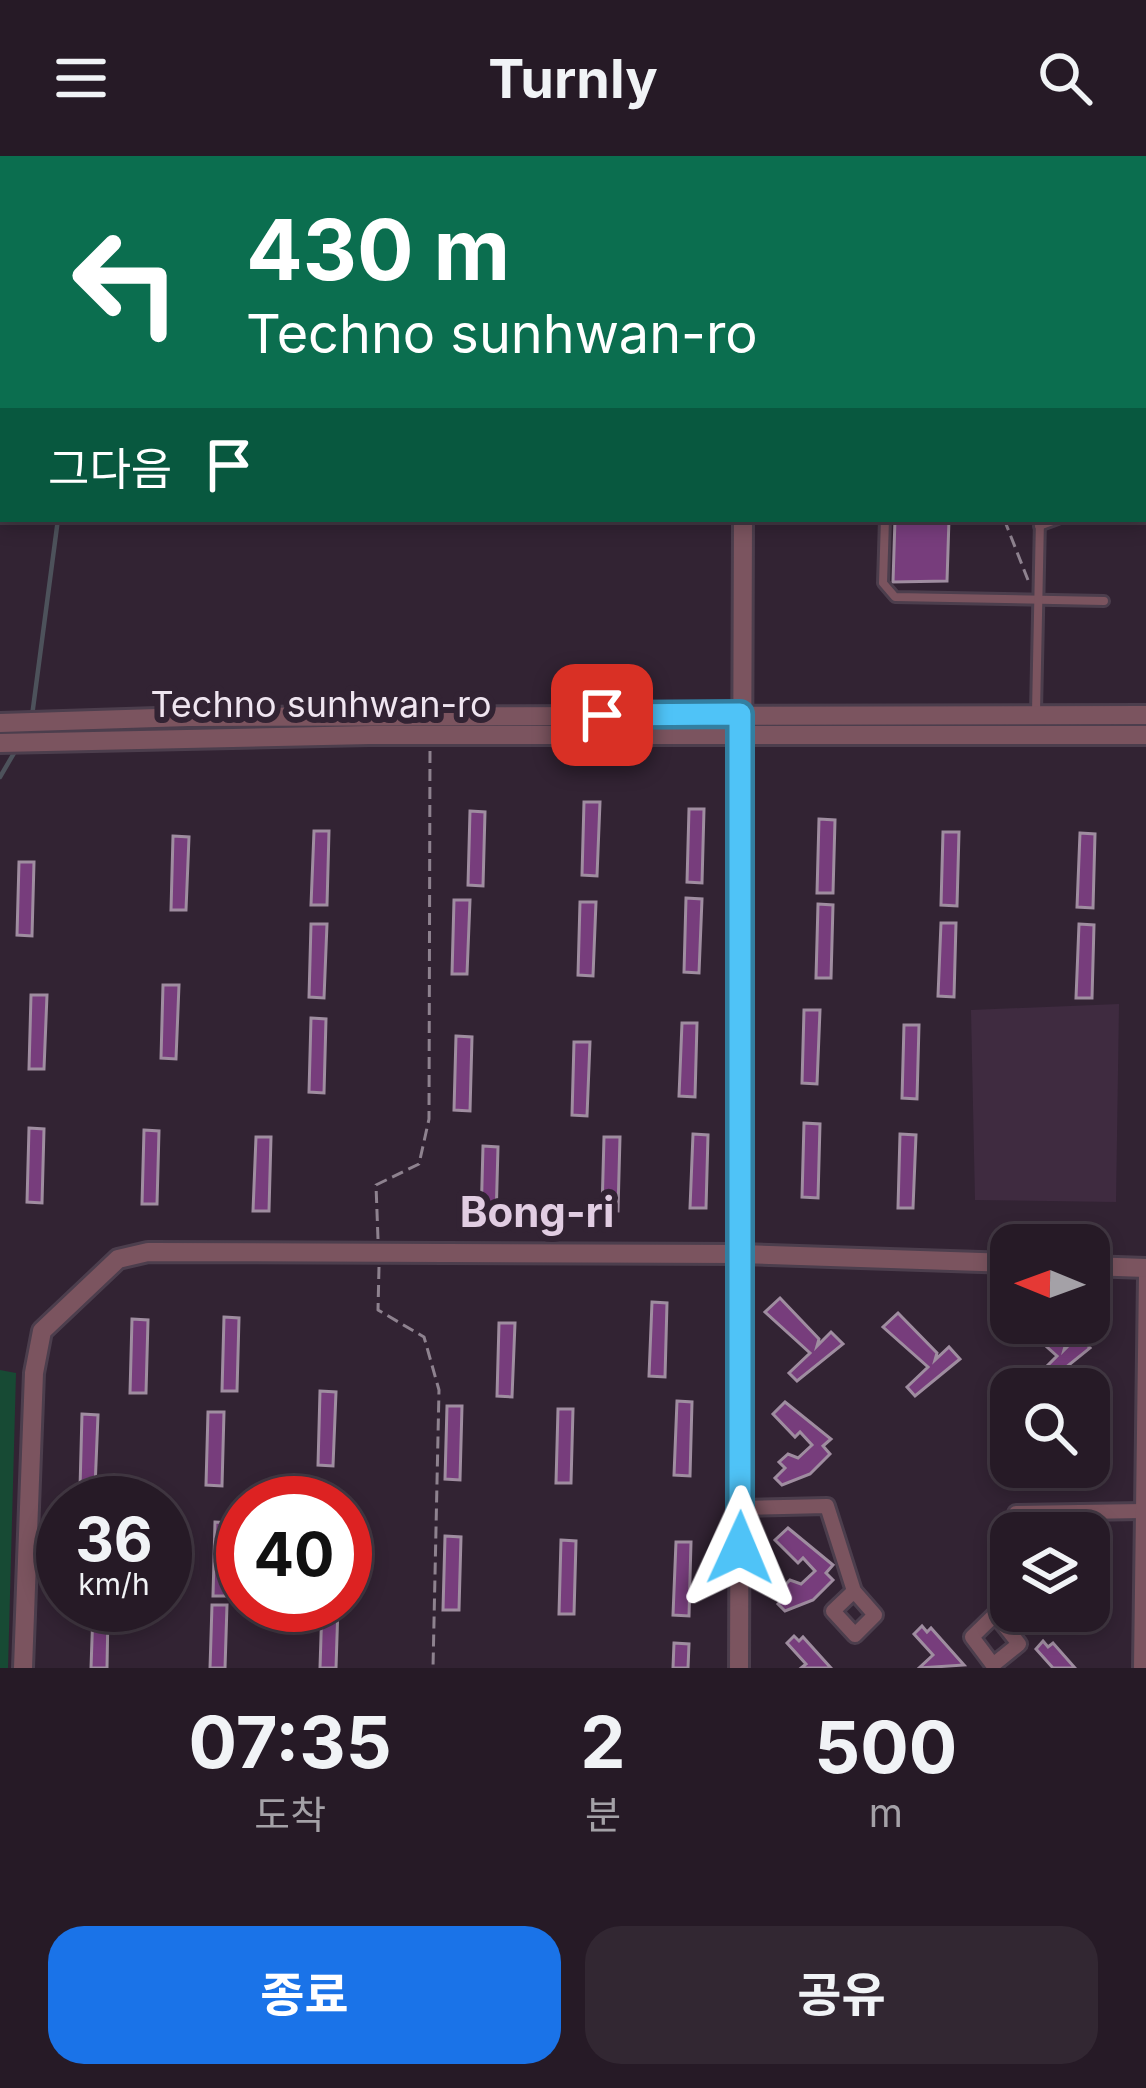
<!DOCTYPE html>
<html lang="ko">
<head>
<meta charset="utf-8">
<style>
  :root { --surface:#261a26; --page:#322732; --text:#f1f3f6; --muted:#a4a1a7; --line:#423843; --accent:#1a73e8 }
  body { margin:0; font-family:Inter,"Noto Sans KR",sans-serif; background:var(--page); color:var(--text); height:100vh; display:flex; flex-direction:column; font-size:45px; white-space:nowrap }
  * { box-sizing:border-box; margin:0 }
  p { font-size:39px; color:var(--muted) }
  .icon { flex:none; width:66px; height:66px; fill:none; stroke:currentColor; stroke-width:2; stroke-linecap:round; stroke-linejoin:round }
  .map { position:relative; height:1512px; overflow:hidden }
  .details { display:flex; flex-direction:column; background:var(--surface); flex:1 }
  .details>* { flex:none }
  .hud { position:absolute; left:0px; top:0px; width:1146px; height:366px; box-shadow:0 6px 18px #0003,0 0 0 3px var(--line); background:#0b6e4f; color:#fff; overflow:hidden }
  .needle { width:78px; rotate:271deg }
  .tools { position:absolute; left:990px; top:1068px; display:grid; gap:24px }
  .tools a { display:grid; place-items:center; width:120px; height:120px; border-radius:24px; background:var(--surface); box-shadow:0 6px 18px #0003,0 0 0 3px var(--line); font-size:60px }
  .speed { position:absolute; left:36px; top:1320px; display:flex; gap:24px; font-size:60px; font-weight:700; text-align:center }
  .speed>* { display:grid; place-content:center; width:156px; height:156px; border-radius:50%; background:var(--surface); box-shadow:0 6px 18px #0003,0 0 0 3px var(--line); line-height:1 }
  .speed small { font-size:30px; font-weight:400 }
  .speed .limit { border:18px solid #d22; background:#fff; color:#111 }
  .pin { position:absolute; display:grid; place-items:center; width:102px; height:102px; color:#fff; margin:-51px; border-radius:24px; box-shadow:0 6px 18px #0006 }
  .me { position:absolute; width:132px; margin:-66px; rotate:1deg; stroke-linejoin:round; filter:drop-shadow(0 0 9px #0008) }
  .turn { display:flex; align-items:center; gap:42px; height:252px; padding:0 48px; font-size:54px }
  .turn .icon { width:156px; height:156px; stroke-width:2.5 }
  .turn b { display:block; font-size:84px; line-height:102px }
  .then { display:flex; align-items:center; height:114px; padding:0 48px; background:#0003; gap:24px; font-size:45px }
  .eta { display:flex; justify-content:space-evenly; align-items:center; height:204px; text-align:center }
  .eta b { font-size:72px; font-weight:700; line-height:84px }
  .button { display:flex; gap:24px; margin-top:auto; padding:24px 48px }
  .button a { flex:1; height:138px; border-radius:36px; background:var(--accent); color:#fff; font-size:48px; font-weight:700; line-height:138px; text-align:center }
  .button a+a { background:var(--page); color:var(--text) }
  header { display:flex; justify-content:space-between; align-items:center; height:156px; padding:0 48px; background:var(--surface); font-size:54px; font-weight:700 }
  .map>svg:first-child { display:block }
  .built { fill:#3f2b40 }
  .green { fill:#174a34 }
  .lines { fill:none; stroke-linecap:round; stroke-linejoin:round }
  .stream { stroke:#4d525b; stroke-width:4.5 }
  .building { fill:#773d7c; stroke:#9f8da0; stroke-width:3 }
  .service-casing { stroke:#4c3e4d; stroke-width:14 }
  .minor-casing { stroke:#4c3e4d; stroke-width:20 }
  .tertiary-casing { stroke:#4c3e4d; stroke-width:24 }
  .path { stroke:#8e828f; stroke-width:3; stroke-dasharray:12 6; stroke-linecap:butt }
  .service { stroke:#7b545f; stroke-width:8 }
  .minor { stroke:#7b545f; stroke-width:14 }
  .tertiary { stroke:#7b545f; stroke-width:18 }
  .route-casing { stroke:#337fa1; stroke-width:30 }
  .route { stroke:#4fc3f7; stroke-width:21 }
  .labels { text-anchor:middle; stroke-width:12; stroke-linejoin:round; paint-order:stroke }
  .street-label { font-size:36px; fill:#efe5f0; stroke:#322333 }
  .quarter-label { font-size:42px; font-weight:bold; fill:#e1cde2; stroke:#322333 }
</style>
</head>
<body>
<header><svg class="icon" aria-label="menu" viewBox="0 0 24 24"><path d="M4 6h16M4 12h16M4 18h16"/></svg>Turnly<svg class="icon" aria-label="search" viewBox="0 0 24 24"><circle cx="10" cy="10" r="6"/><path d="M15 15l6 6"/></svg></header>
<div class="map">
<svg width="1146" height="1512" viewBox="0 0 1146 1512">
  <rect width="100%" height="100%" fill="#322333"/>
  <polygon class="built" points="1119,848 1116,1046 975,1044 971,854"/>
  <polygon class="green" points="0,1214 16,1217 8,1512 0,1512"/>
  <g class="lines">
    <g class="stream">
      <polyline points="228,3 232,0"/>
      <polyline points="32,560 58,363"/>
      <polyline points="0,621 17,592"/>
    </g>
  </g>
  <g class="building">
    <polygon points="895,363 949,363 947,425 893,426"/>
    <polygon points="584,646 600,646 597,720 582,719"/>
    <polygon points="689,653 704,653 702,727 687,726"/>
    <polygon points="470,655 485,656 483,730 468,729"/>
    <polygon points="819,663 835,664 833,737 817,737"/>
    <polygon points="314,675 329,675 327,749 311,749"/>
    <polygon points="943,676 959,676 957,750 941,749"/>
    <polygon points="1080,677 1095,678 1093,752 1077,751"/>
    <polygon points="173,680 189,681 186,754 171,754"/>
    <polygon points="19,706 34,706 32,780 17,779"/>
    <polygon points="686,742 702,743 699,817 684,816"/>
    <polygon points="454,744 470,744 467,818 452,818"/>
    <polygon points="580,746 596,746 593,820 578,819"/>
    <polygon points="818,748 833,749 831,822 816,822"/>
    <polygon points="941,767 956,767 954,841 938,840"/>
    <polygon points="311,768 327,768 324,842 309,841"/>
    <polygon points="1079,768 1094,769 1092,842 1076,842"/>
    <polygon points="163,829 179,829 176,903 161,902"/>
    <polygon points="31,839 47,839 44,913 29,913"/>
    <polygon points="804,854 820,854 817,928 802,927"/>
    <polygon points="311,862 326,863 324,937 309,936"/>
    <polygon points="682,867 697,867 695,941 679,940"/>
    <polygon points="904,869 919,869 917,943 902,942"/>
    <polygon points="456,880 472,881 470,955 454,954"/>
    <polygon points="574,886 590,886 587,960 572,959"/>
    <polygon points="804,967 820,968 818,1042 802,1041"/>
    <polygon points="29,972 44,973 42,1047 27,1046"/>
    <polygon points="144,974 159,975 157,1048 142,1048"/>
    <polygon points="693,978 708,979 706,1052 690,1052"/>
    <polygon points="900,978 916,979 913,1052 898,1052"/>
    <polygon points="256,981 271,981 269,1055 253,1055"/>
    <polygon points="604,981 620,981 618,1055 602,1054"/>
    <polygon points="483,990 498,991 496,1064 481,1064"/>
    <polygon points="780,1142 819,1183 817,1190 831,1176 843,1188 797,1225 789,1217 810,1197 765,1156"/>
    <polygon points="652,1146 667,1147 665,1221 649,1220"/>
    <polygon points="898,1157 937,1197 935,1204 949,1191 960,1203 915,1240 907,1231 928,1211 883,1171"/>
    <polygon points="224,1161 239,1162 237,1235 222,1235"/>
    <polygon points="132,1163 148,1164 146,1237 130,1237"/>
    <polygon points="499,1167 515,1167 512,1241 497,1240"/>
    <polygon points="1020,1167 1047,1167 1066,1187 1064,1194 1078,1180 1090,1192 1044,1229 1036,1221 1057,1200"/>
    <polygon points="320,1235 336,1236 333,1310 318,1309"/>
    <polygon points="677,1245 692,1246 690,1320 674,1319"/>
    <polygon points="785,1246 831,1283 823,1290 830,1298 810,1318 782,1329 775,1322 785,1312 779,1306 788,1298 798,1302 812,1289 800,1276 795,1281 773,1258"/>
    <polygon points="447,1250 462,1250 460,1324 445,1323"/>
    <polygon points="558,1253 573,1253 571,1327 556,1327"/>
    <polygon points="208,1256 224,1256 222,1330 206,1329"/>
    <polygon points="82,1258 98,1259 95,1332 80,1332"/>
    <polygon points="1070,1311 1044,1327 1035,1328 1028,1321 1037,1311"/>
    <polygon points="215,1366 231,1367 228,1440 213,1440"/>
    <polygon points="788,1372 833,1409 826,1417 833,1424 813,1444 785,1455 778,1448 788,1438 782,1432 790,1424 801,1428 815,1415 803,1402 798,1407 775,1384"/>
    <polygon points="445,1380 461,1381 459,1454 443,1454"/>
    <polygon points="561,1384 576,1385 574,1458 559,1458"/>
    <polygon points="676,1386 691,1386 689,1460 673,1459"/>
    <polygon points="212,1449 227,1449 225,1512 210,1512"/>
    <polygon points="322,1449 338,1450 336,1512 320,1512"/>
    <polygon points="93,1455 108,1455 107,1512 91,1512"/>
    <polygon points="922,1470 927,1476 931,1472 964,1509 919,1512 933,1499 914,1478"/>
    <polygon points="794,1480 799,1485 803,1481 831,1512 801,1512 806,1508 787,1487"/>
    <polygon points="1043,1485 1048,1491 1053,1487 1075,1512 1053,1512 1036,1493"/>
    <polygon points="674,1487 689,1488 688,1512 673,1512"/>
  </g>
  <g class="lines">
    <g class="service-casing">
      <g id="service">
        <polyline points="885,363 883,427 895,441 1104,445"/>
        <polyline points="1039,370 1058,363"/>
        <polyline points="1036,556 1040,363"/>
      </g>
    </g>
    <g class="minor-casing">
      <g id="minor">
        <polyline points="741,1352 827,1350 854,1435 833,1455 855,1479 875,1459 854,1435"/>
        <polyline points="1016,1377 1016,1357 1143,1355"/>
        <polyline points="996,1459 1019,1488 993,1509 972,1481 1011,1443"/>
        <polyline points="1141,1512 1146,1119"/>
      </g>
    </g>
    <g class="tertiary-casing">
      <g id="tertiary">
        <polyline points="749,3 749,0"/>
        <polyline points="0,567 188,561 1146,559"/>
        <polyline points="0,587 370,579 1146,579"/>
        <polyline points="1089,1110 1146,1112"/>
        <polyline points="23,1512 34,1217 42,1175 118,1103 148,1096 741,1098 1011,1107"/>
        <polyline points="739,1512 743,363"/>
      </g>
    </g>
    <g class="path">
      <polyline points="1004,363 1028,424"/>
      <polyline points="378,1083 376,1029 419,1008 429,963 430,593"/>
      <polyline points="379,1111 378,1154 424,1181 439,1234 433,1512"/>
    </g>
    <use href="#service" class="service"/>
    <use href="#minor" class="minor"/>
    <use href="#tertiary" class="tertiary"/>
  </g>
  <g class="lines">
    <g class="route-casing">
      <polyline id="route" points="602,559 740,558 740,1392"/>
    </g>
    <use href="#route" class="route"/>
  </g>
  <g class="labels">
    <g class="street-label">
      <text x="321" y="561">Techno sunhwan-ro</text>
    </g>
    <g class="quarter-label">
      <text x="537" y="1071">Bong-ri</text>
    </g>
  </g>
</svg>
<div class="tools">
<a><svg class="needle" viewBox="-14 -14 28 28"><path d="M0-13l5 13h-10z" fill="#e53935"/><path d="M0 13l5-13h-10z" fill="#a4a1a7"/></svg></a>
<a><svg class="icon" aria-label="search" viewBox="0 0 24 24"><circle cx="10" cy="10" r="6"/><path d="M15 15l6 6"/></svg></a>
<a><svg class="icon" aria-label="layers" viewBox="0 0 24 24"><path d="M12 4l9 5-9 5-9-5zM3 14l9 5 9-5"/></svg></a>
</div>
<div class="speed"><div>36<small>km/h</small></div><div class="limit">40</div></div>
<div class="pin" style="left:602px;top:559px;background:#d93025"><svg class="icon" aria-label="arrive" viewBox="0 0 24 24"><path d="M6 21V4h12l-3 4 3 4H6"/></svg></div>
<svg class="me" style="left:740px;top:1392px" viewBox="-20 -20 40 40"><path d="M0-17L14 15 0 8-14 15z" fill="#4fc3f7" stroke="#fff" stroke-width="4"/></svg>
<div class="hud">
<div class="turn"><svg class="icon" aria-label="left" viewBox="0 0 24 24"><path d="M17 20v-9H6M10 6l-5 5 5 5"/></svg><div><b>430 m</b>Techno sunhwan-ro</div></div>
<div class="then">그다음<svg class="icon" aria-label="arrive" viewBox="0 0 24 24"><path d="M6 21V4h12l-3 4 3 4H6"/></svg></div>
</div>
</div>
<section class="details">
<div class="eta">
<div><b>07:35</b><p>도착</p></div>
<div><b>2</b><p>분</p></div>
<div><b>500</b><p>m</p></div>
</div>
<div class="button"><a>종료</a><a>공유</a></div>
</section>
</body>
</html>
